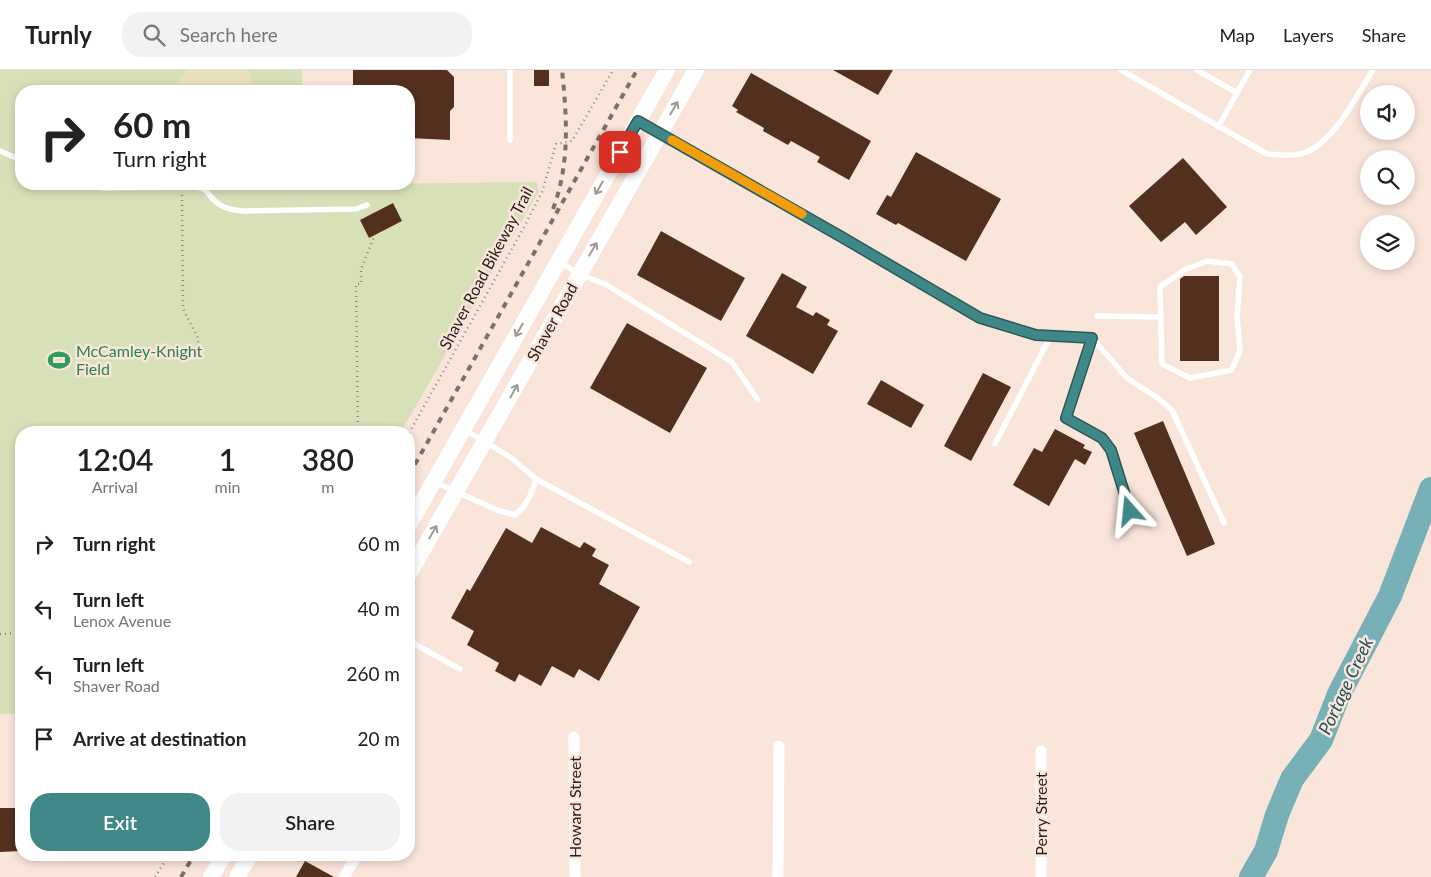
<!DOCTYPE html>
<html lang="en">
<head>
<meta charset="utf-8">
<style>
  :root { --surface:#fff; --page:#f2f2f2; --text:#222; --muted:#767676; --line:#e0e0e0; --accent:#408888 }
  body { margin:0; font-family:Lato,sans-serif; background:var(--page); color:var(--text); height:100vh; display:flex; flex-direction:column; font-size:19px; white-space:nowrap }
  * { box-sizing:border-box; margin:0 }
  p { font-size:16px; color:var(--muted) }
  .icon { flex:none; width:28px; height:28px; fill:none; stroke:currentColor; stroke-width:2; stroke-linecap:round; stroke-linejoin:round }
  .map { position:relative; flex:1; overflow:hidden }
  .side { position:absolute; left:15px; top:356px; width:400px; height:435px; display:flex; flex-direction:column; background:var(--surface); border-radius:20px; box-shadow:0 2px 8px #0003 }
  .side>* { flex:none }
  .banner { position:absolute; left:15px; top:15px; width:400px; height:105px; border-radius:20px; box-shadow:0 2px 8px #0003; background:#fff; color:var(--text); overflow:hidden }
  .fabs { position:absolute; left:1360px; top:15px; display:grid; gap:10px }
  .fabs a { display:grid; place-items:center; width:55px; height:55px; border-radius:50%; background:var(--surface); box-shadow:0 2px 8px #0003; font-size:25px }
  .pin { position:absolute; display:grid; place-items:center; width:42px; height:42px; color:#fff; margin:-21px; border-radius:10px; box-shadow:0 2px 8px #0006 }
  .me { position:absolute; width:55px; margin:-28px; rotate:342deg; stroke-linejoin:round; filter:drop-shadow(0 0 4px #0008) }
  .turn { display:flex; align-items:center; gap:18px; height:105px; padding:0 15px; font-size:22px }
  .turn .icon { width:65px; height:65px; stroke-width:2.5 }
  .turn b { display:block; font-size:35px; line-height:42px }
  .eta { display:flex; justify-content:space-evenly; align-items:center; height:85px; text-align:center }
  .eta b { font-size:30px; font-weight:600; line-height:35px }
  .primary-button { display:flex; gap:10px; margin-top:auto; padding:10px 15px }
  .primary-button a { flex:1; height:58px; border-radius:20px; background:var(--accent); color:#fff; font-size:20px; font-weight:600; line-height:58px; text-align:center }
  .primary-button a+a { background:var(--page); color:var(--text) }
  ul { padding:0; list-style:none }
  li { display:flex; align-items:center; gap:15px; height:65px; padding:0 15px }
  li div { flex:1 }
  li b { display:block; font-size:19px }
  li em { font-style:normal }
  header { display:flex; align-items:center; gap:30px; box-sizing:border-box; height:70px; padding:0 25px; background:var(--surface); border-bottom:1px solid var(--line) }
  header strong { font-size:24px }
  nav { display:flex; gap:28px; margin-inline-start:auto; font-size:18px }
  .search { width:350px; height:45px; background:var(--page); display:flex; align-items:center; gap:12px; box-sizing:border-box; padding:0 18px; border-radius:20px; color:var(--muted); font-size:19px }
  .map>svg:first-child { display:block }
  .green { fill:#d8e0b7 }
  .sand { fill:#eae0bb }
  .lines { fill:none; stroke-linecap:round; stroke-linejoin:round }
  .river { stroke:#77b0b6; stroke-width:24 }
  .building { fill:#532f1e }
  .path { stroke:#93837b; stroke-width:2.5; stroke-dasharray:1 4; stroke-linecap:butt }
  .service { stroke:#fff; stroke-width:5.5 }
  .minor { stroke:#fff; stroke-width:11 }
  .secondary { stroke:#fff; stroke-width:16 }
  .rail { stroke:#7f6f68; stroke-width:4; stroke-dasharray:6 6; stroke-linecap:butt }
  .oneway { stroke:#9f9997 }
  .route-casing { stroke:#2a5858; stroke-width:12 }
  .route { stroke:#408888; stroke-width:9 }
  .slow { stroke:#f59e0b; stroke-width:9 }
  .labels { text-anchor:middle; stroke-width:5; stroke-linejoin:round; paint-order:stroke }
  .street-label { font-size:16px; fill:#291d17; stroke:#fae5db }
  .leisure-label { font-size:16px; fill:#27864d; stroke:#fae5db; text-anchor:start }
  .water-label { font-size:18px; font-style:italic; fill:#215358; stroke:#fae5db }
</style>
</head>
<body>
<header>
<strong>Turnly</strong>
<div class="search"><svg class="icon" aria-label="search" viewBox="0 0 24 24"><circle cx="10" cy="10" r="6"/><path d="M15 15l6 6"/></svg>Search here</div>
<nav><a>Map</a><a>Layers</a><a>Share</a></nav>
</header>
<div class="map">
<svg width="1431" height="807" viewBox="0 0 1431 807">
  <rect width="100%" height="100%" fill="#fae5db"/>
  <polygon class="green" points="0,0 302,0 302,21 21,21 21,114 302,115 536,112 539,121 401,362 21,362 21,644 0,644"/>
  <polygon class="sand" points="189,0 250,0 252,21 242,21 237,18 202,21 172,21 180,8"/>
  <g class="lines">
    <polyline class="river" points="1251,807 1266,781 1277,745 1292,709 1321,670 1339,624 1390,526 1431,419"/>
  </g>
  <g class="building">
    <polygon points="353,0 447,0 454,7 454,37 450,41 450,70 409,68 409,21 353,21"/>
    <rect x="534" y="0" width="15" height="16"/>
    <polygon points="833,0 893,0 878,25"/>
    <polygon points="751,3 871,71 849,110 817,92 820,87 791,71 788,75 763,61 764,58 736,42 738,40 732,36"/>
    <polygon points="916,82 1001,129 966,191 898,153 896,155 876,144 887,125 891,127"/>
    <polygon points="1183,88 1227,137 1196,165 1185,152 1161,172 1129,136"/>
    <polygon points="393,133 402,151 369,168 360,150"/>
    <polygon points="661,161 745,208 721,251 637,205"/>
    <polygon points="782,203 807,217 796,237 813,246 816,242 830,250 827,255 838,261 813,304 746,266"/>
    <polygon points="1184,206 1219,206 1219,291 1180,291 1180,209"/>
    <polygon points="627,253 707,298 670,363 590,318"/>
    <polygon points="983,303 1011,317 971,391 944,376"/>
    <polygon points="881,310 924,335 911,358 867,334"/>
    <polygon points="1163,351 1215,474 1187,486 1134,363"/>
    <polygon points="1055,359 1085,375 1083,378 1092,382 1085,395 1075,389 1049,436 1013,415 1034,378 1042,382"/>
    <polygon points="541,457 580,478 584,472 596,479 592,486 609,495 599,514 640,537 599,611 579,599 574,608 552,596 541,616 519,604 515,612 495,601 499,593 467,575 474,561 451,548 467,519 470,521 506,458 532,473"/>
    <polygon points="0,738 21,738 21,781 0,782"/>
    <polygon points="305,791 334,807 296,807"/>
  </g>
  <g class="lines">
    <g class="path">
      <polyline points="182,125 183,239 198,268 198,278"/>
      <polyline points="358,362 356,214 361,214 361,199 374,167"/>
      <polyline points="409,363 523,159 542,122 556,74 572,71 613,0"/>
      <polyline points="0,564 21,563"/>
      <polyline points="155,807 169,785"/>
    </g>
    <g class="service">
      <polyline points="510,0 510,70"/>
      <path d="M1121,0L1267,84C1280,85 1296,87 1309,81C1336,68 1357,25 1373,0"/>
      <polyline points="1197,0 1237,23 1218,57"/>
      <polyline points="1237,23 1250,0"/>
      <polyline points="0,81 21,90"/>
      <path d="M66,114L104,118L197,117C210,120 207,125 216,132C224,139 233,140 244,141L356,139L367,135"/>
      <polygon points="1207,191 1232,194 1240,207 1237,248 1240,280 1232,300 1190,308 1162,294 1160,217 1184,200"/>
      <polyline points="560,192 579,204 605,214 732,292 758,330"/>
      <polyline points="1097,246 1160,247"/>
      <polyline points="1092,268 1128,309 1158,328 1172,340 1224,453"/>
      <polyline points="1092,268 1066,348 1101,368 1111,380 1130,441"/>
      <polyline points="995,374 1050,267"/>
      <polyline points="536,409 689,492"/>
      <path d="M435,412L497,440L515,445C527,436 532,423 536,409L510,387L465,360"/>
      <polyline points="409,571 460,599"/>
    </g>
    <g class="minor">
      <polyline points="638,51 841,166 980,248 1036,265 1092,268"/>
      <polyline points="574,667 575,807"/>
      <polyline points="1041,681 1041,807"/>
      <polyline points="344,807 357,785"/>
      <polyline points="778,807 779,676"/>
    </g>
    <g class="secondary">
      <polyline points="409,455 667,0"/>
      <polyline points="409,504 696,0"/>
      <polyline points="211,807 224,785"/>
      <polyline points="237,807 250,785"/>
    </g>
    <g class="rail">
      <path d="M553,139C570,94 567,48 562,0"/>
      <polyline points="409,405 637,0"/>
      <polyline points="181,807 194,785"/>
    </g>
  </g>
  <defs><path id="oneway-shaft" d="M-6 0H5M1.5-3L5.5 0L1.5 3" fill="none" stroke-width="1.6" stroke-linecap="round" stroke-linejoin="round" transform="scale(1.25)"/></defs>
  <g class="oneway">
    <use href="#oneway-shaft" transform="translate(674 38) rotate(-60)"/>
    <use href="#oneway-shaft" transform="translate(599 118) rotate(120)"/>
    <use href="#oneway-shaft" transform="translate(593 179) rotate(-60)"/>
    <use href="#oneway-shaft" transform="translate(519 260) rotate(120)"/>
    <use href="#oneway-shaft" transform="translate(514 321) rotate(-61)"/>
    <use href="#oneway-shaft" transform="translate(433 462) rotate(-60)"/>
  </g>
  <g class="lines">
    <g class="route-casing">
      <polyline id="route" points="620,82 638,51 840,166 980,248 1036,265 1092,268 1066,348 1102,368 1111,380 1130,441"/>
    </g>
    <use href="#route" class="route"/>
    <polyline class="slow" points="672,70 802,144"/>
  </g>
  <defs>
    <g id="stadium-bare" transform="scale(1.725)"><path d="M0-5a6.5 5 0 1 0 0 10a6.5 5 0 1 0 0-10ZM-3.5-1.8h7v3.6h-7Z" fill="#2e9e5b" stroke="#fae5db" stroke-width="2.5" paint-order="stroke"/></g>
  </defs>
  <g fill-rule="evenodd">
    <use href="#stadium-bare" x="59" y="290"/>
  </g>
  <g class="labels">
    <g class="street-label">
      <text transform="translate(486 198) rotate(-62)" y="6">Shaver Road Bikeway Trail</text>
      <text transform="translate(552 252) rotate(-61)" y="6">Shaver Road</text>
      <text transform="translate(575 737) rotate(-90)" y="6">Howard Street</text>
      <text transform="translate(1041 744) rotate(-90)" y="6">Perry Street</text>
    </g>
    <g class="leisure-label">
      <text x="76" y="287">McCamley-Knight<tspan x="76" dy="18">Field</tspan></text>
    </g>
    <g class="water-label">
      <text transform="translate(1346 616) rotate(-65)" y="6">Portage Creek</text>
    </g>
  </g>
</svg>
<div class="fabs">
<a><svg class="icon" aria-label="sound" viewBox="0 0 24 24"><path d="M4 9h4l5-4v14l-5-4H4zM17 9q2 3 0 6"/></svg></a>
<a><svg class="icon" aria-label="search" viewBox="0 0 24 24"><circle cx="10" cy="10" r="6"/><path d="M15 15l6 6"/></svg></a>
<a><svg class="icon" aria-label="layers" viewBox="0 0 24 24"><path d="M12 4l9 5-9 5-9-5zM3 14l9 5 9-5"/></svg></a>
</div>
<div class="pin" style="left:620px;top:82px;background:#d93025"><svg class="icon" aria-label="arrive" viewBox="0 0 24 24"><path d="M6 21V4h12l-3 4 3 4H6"/></svg></div>
<svg class="me" style="left:1130px;top:441px" viewBox="-20 -20 40 40"><path d="M0-17L14 15 0 8-14 15z" fill="#408888" stroke="#fff" stroke-width="4"/></svg>
<div class="banner">
<div class="turn"><svg class="icon" aria-label="right" viewBox="0 0 24 24"><path d="M7 20v-9h11M14 6l5 5-5 5"/></svg><div><b>60 m</b>Turn right</div></div>
</div>
<section class="side">
<div class="eta">
<div><b>12:04</b><p>Arrival</p></div>
<div><b>1</b><p>min</p></div>
<div><b>380</b><p>m</p></div>
</div>
<ul>
<li><svg class="icon" aria-label="right" viewBox="0 0 24 24"><path d="M7 20v-9h11M14 6l5 5-5 5"/></svg><div><b>Turn right</b></div><em>60 m</em></li>
<li><svg class="icon" aria-label="left" viewBox="0 0 24 24"><path d="M17 20v-9H6M10 6l-5 5 5 5"/></svg><div><b>Turn left</b><p>Lenox Avenue</p></div><em>40 m</em></li>
<li><svg class="icon" aria-label="left" viewBox="0 0 24 24"><path d="M17 20v-9H6M10 6l-5 5 5 5"/></svg><div><b>Turn left</b><p>Shaver Road</p></div><em>260 m</em></li>
<li><svg class="icon" aria-label="arrive" viewBox="0 0 24 24"><path d="M6 21V4h12l-3 4 3 4H6"/></svg><div><b>Arrive at destination</b></div><em>20 m</em></li>
</ul>
<div class="primary-button"><a>Exit</a><a>Share</a></div>
</section>
</div>
</body>
</html>
